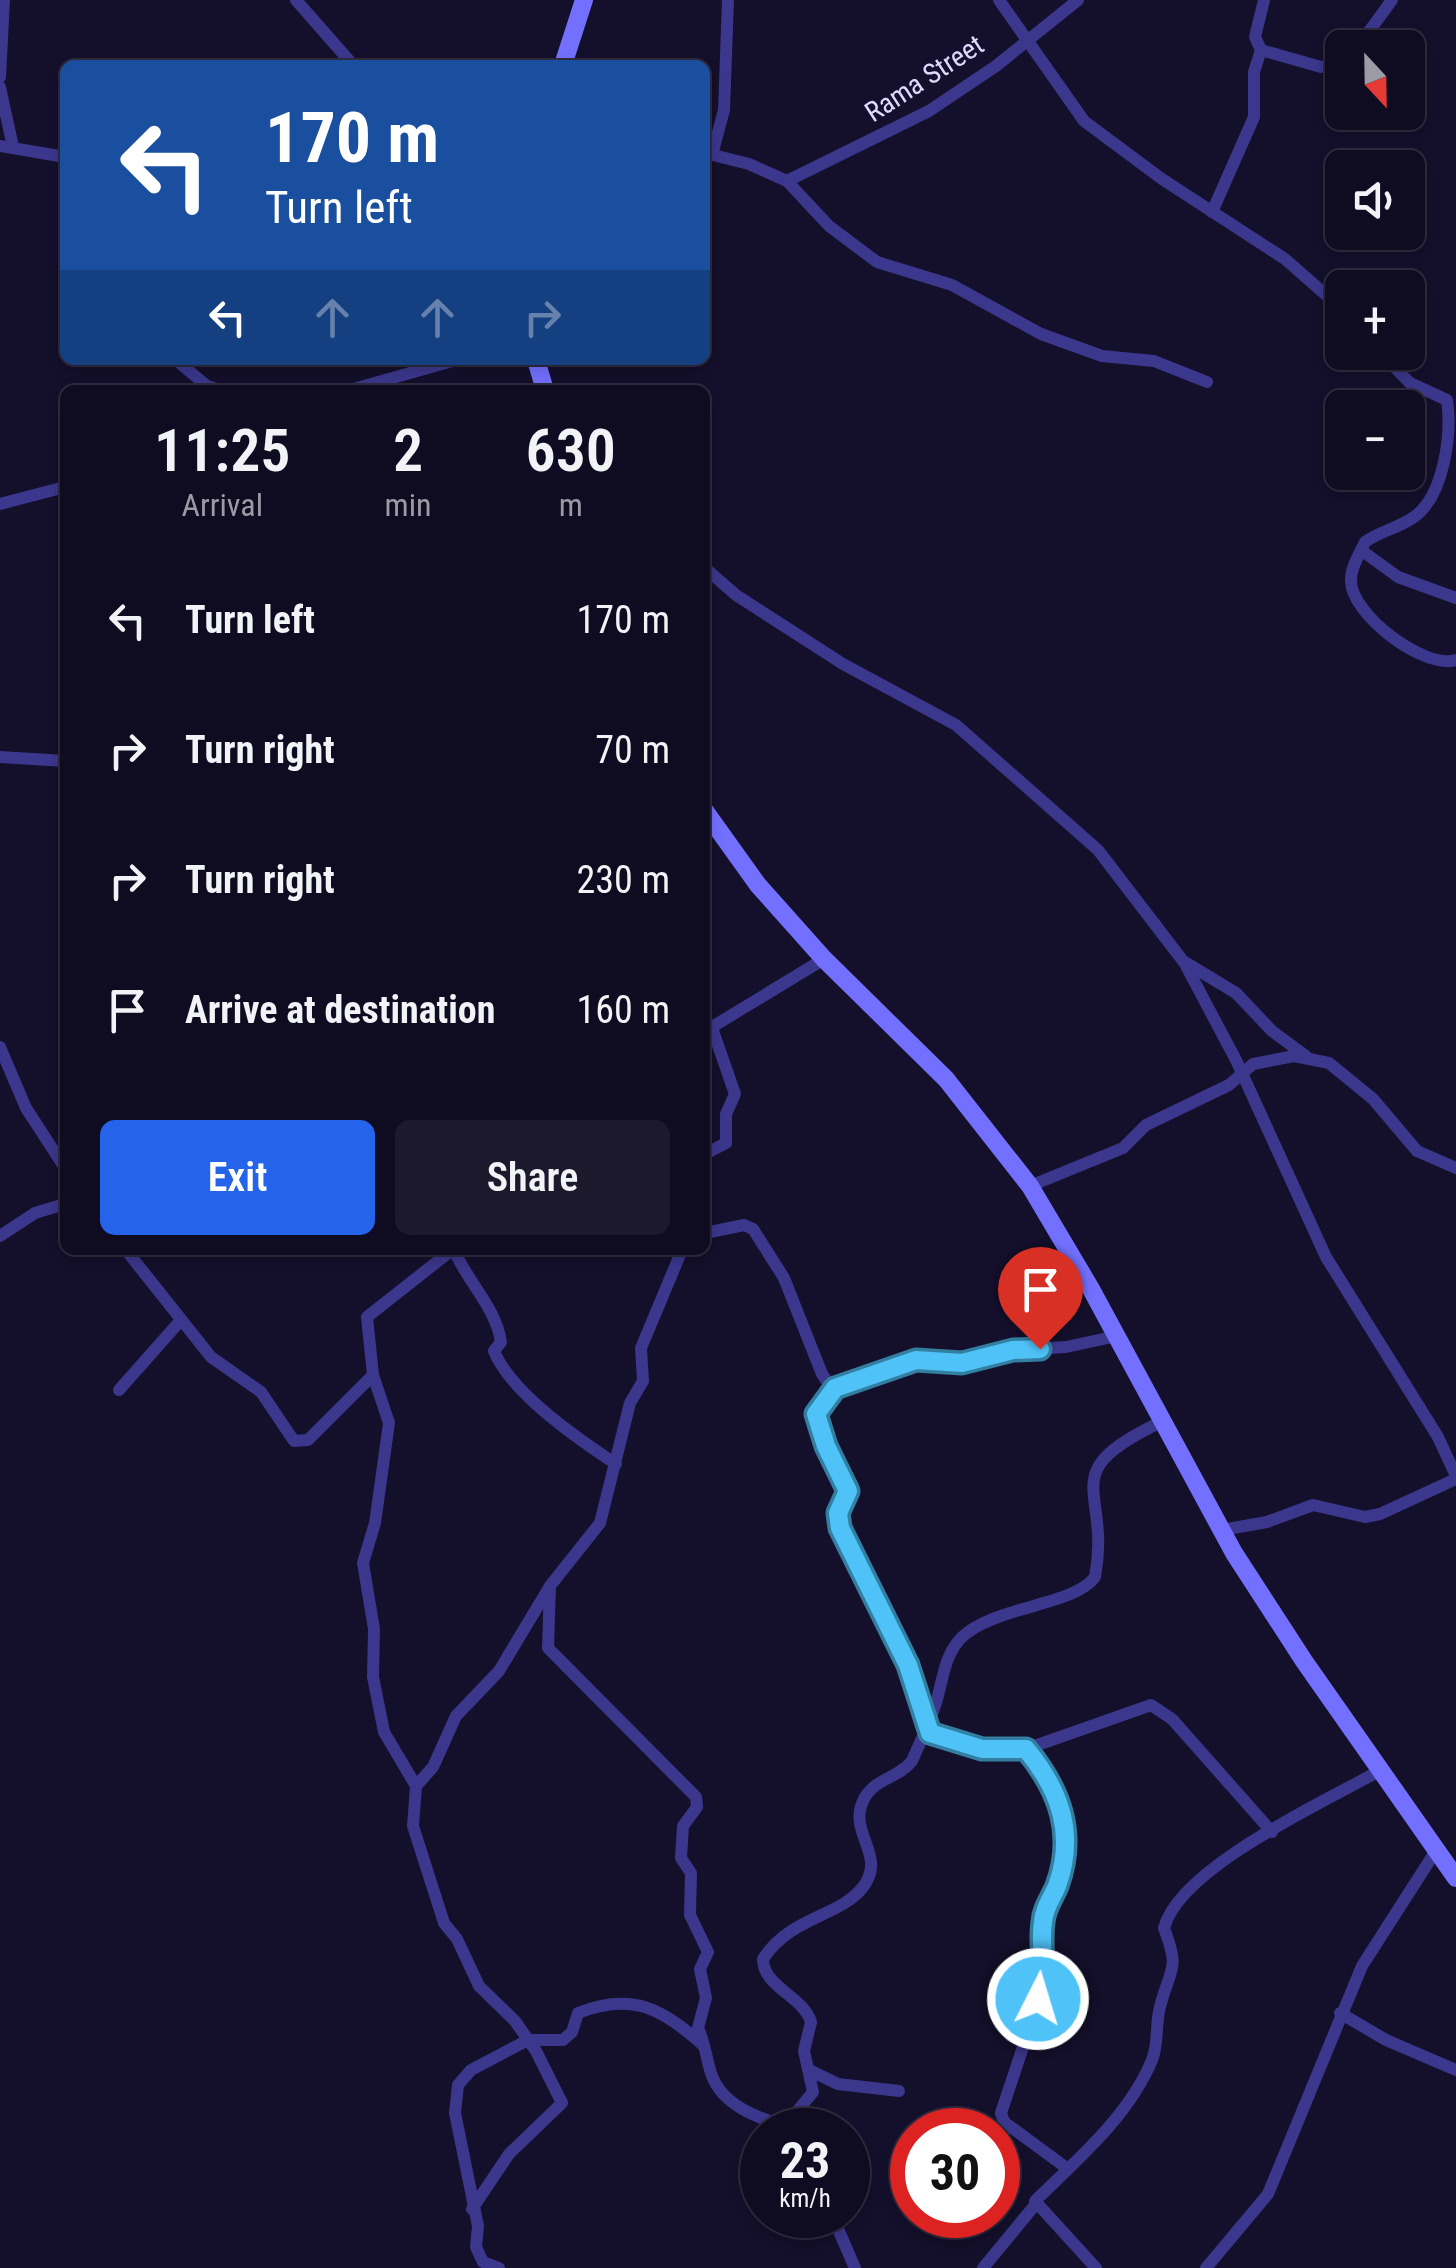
<!DOCTYPE html>
<html lang="en">
<head>
<meta charset="utf-8">
<style>
  :root { --surface:#0f0b20; --page:#1d192d; --text:#f1f3f6; --muted:#9b9ba5; --line:#2f2b3e; --accent:#2563eb }
  body { margin:0; font-family:"Roboto Condensed",sans-serif; background:var(--page); color:var(--text); height:100vh; display:flex; flex-direction:column; font-size:38px; white-space:nowrap }
  * { box-sizing:border-box; margin:0 }
  p { font-size:32px; color:var(--muted) }
  .icon { flex:none; width:55px; height:55px; fill:none; stroke:currentColor; stroke-width:2; stroke-linecap:round; stroke-linejoin:round }
  .map { position:relative; flex:1; overflow:hidden }
  .side { position:absolute; left:60px; top:385px; width:650px; height:870px; display:flex; flex-direction:column; background:var(--surface); border-radius:15px; box-shadow:0 5px 15px #0003,0 0 0 2px var(--line) }
  .side>* { flex:none }
  .top-card { position:absolute; left:60px; top:60px; width:650px; height:305px; border-radius:15px; box-shadow:0 5px 15px #0003,0 0 0 2px var(--line); background:#1a4fa0; color:#fff; overflow:hidden }
  .needle { width:65px; rotate:158deg }
  .buttons { position:absolute; left:1325px; top:30px; display:grid; gap:20px }
  .buttons a { display:grid; place-items:center; width:100px; height:100px; border-radius:15px; background:var(--surface); box-shadow:0 5px 15px #0003,0 0 0 2px var(--line); font-size:50px }
  .speed { position:absolute; left:740px; top:2108px; display:flex; gap:20px; font-size:50px; font-weight:700; text-align:center }
  .speed>* { display:grid; place-content:center; width:130px; height:130px; border-radius:50%; background:var(--surface); box-shadow:0 5px 15px #0003,0 0 0 2px var(--line); line-height:1 }
  .speed small { font-size:25px; font-weight:400 }
  .speed .limit { border:15px solid #d22; background:#fff; color:#111 }
  .pin { position:absolute; display:grid; place-items:center; width:85px; height:85px; color:#fff; margin:-102px -42px; border-radius:50% 50% 50% 0; rotate:-45deg; box-shadow:0 0 10px #0007 }
  .pin .icon { rotate:45deg }
  .me { position:absolute; width:110px; margin:-55px; rotate:5deg; stroke-linejoin:round; filter:drop-shadow(0 0 8px #0008) }
  .turn { display:flex; align-items:center; gap:35px; height:210px; padding:0 40px; font-size:45px }
  .turn .icon { width:130px; height:130px; stroke-width:2.5 }
  .turn b { display:block; font-size:70px; line-height:85px }
  .lanes { display:flex; align-items:center; height:95px; padding:0 40px; background:#0003; justify-content:center; gap:50px; direction:ltr }
  .lanes .off { opacity:.35 }
  .eta { display:flex; justify-content:space-evenly; align-items:center; height:170px; text-align:center }
  .eta b { font-size:60px; font-weight:600; line-height:70px }
  .action { display:flex; gap:20px; margin-top:auto; padding:20px 40px }
  .action a { flex:1; height:115px; border-radius:15px; background:var(--accent); color:#fff; font-size:40px; font-weight:600; line-height:115px; text-align:center }
  .action a+a { background:var(--page); color:var(--text) }
  ul { padding:0; list-style:none }
  li { display:flex; align-items:center; gap:30px; height:130px; padding:0 40px }
  li div { flex:1 }
  li b { display:block; font-size:38px }
  li em { font-style:normal }
  .map>svg:first-child { display:block }
  .lines { fill:none; stroke-linecap:round; stroke-linejoin:round }
  .street { stroke:#3b378c; stroke-width:12 }
  .secondary { stroke:#7370ff; stroke-width:18 }
  .route-casing { stroke:#337fa1; stroke-width:25 }
  .route { stroke:#4fc3f7; stroke-width:18 }
  .labels { text-anchor:middle; stroke-width:10; stroke-linejoin:round; paint-order:stroke }
  .street-label { font-size:28px; fill:#ddd9ff; stroke:#140f2b }
</style>
</head>
<body>
<div class="map">
<svg width="1456" height="2268" viewBox="0 0 1456 2268">
  <rect width="100%" height="100%" fill="#140f2b"/>
  <g class="lines">
    <g class="street">
      <polyline points="296,0 353,65"/>
      <polyline points="999,0 1084,121 1162,179 1285,259 1342,309"/>
      <polyline points="1264,0 1255,37 1261,50 1321,67 1342,62"/>
      <polyline points="1357,48 1392,0"/>
      <polyline points="0,77 4,0"/>
      <polyline points="0,87 13,147"/>
      <polyline points="0,146 65,157"/>
      <polyline points="705,153 749,164 787,181 829,226 877,262 952,285 1041,334 1102,356 1154,361 1207,382"/>
      <polyline points="712,155 724,110 728,0"/>
      <polyline points="787,181 929,111 996,66 1078,0"/>
      <polyline points="1212,212 1254,117 1254,72 1261,50"/>
      <path d="M1380,352L1410,383L1447,400C1452,434 1444,496 1414,517C1399,528 1380,531 1365,542C1360,553 1351,567 1351,579C1349,614 1425,670 1456,660"/>
      <polyline points="176,360 207,386 220,390"/>
      <polyline points="350,390 456,360"/>
      <polyline points="0,504 65,487"/>
      <polyline points="1361,550 1398,577 1456,598"/>
      <polyline points="705,568 736,595 843,664 956,725 1098,850 1183,961 1236,993 1272,1031 1306,1056"/>
      <polyline points="0,757 65,761"/>
      <polyline points="1184,962 1236,1060 1326,1257 1438,1437 1456,1476"/>
      <polyline points="707,1030 824,959"/>
      <polyline points="0,1047 26,1108 65,1168"/>
      <polyline points="705,1154 726,1143 726,1114 735,1094 712,1028"/>
      <polyline points="1030,1186 1123,1148 1146,1125 1229,1085 1253,1064 1294,1056 1329,1063 1373,1099 1417,1151 1456,1168"/>
      <polyline points="705,1233 744,1225 753,1229 784,1278 822,1374 831,1387 916,1360 961,1363 1013,1350 1066,1347 1117,1336"/>
      <polyline points="0,1236 35,1213 65,1204"/>
      <polyline points="126,1250 211,1357 261,1392 294,1441 308,1440 373,1375"/>
      <polyline points="452,1250 367,1317 373,1375 389,1423 375,1523 363,1563 374,1629 373,1677 384,1732 416,1786 413,1826 444,1923 457,1939 479,1986 515,2021 536,2051 562,2103 509,2154 472,2209"/>
      <path d="M454,1250C469,1284 496,1308 501,1342L494,1351C511,1393 578,1439 616,1464"/>
      <polyline points="835,1387 816,1414 825,1446 848,1491 838,1513 839,1528 908,1665 930,1733 982,1749 1026,1749 1151,1705 1172,1719 1272,1832"/>
      <polyline points="119,1390 181,1320"/>
      <polyline points="1222,1530 1267,1522 1313,1505 1365,1517 1380,1514 1456,1479"/>
      <path d="M550,1586L548,1648L696,1797L697,1807L683,1826L681,1858L691,1873L690,1915L708,1952L700,1969L706,1998L698,2028C706,2045 706,2060 712,2076C723,2105 757,2118 785,2126"/>
      <polyline points="1026,1749 1054,1791 1068,1837 1042,1922 1044,1984 1001,2113 1004,2122 1068,2169"/>
      <polyline points="416,1786 433,1767 456,1716 499,1671 550,1586 600,1523 630,1403 643,1381 641,1348 682,1250"/>
      <polyline points="1340,2013 1386,2040 1456,2070"/>
      <polyline points="809,2070 838,2084 899,2091"/>
      <path d="M782,2130L813,2092L804,2051L811,2022C803,1996 763,1987 763,1959C791,1916 840,1917 863,1887C886,1857 852,1836 861,1806C870,1778 897,1780 912,1761C920,1742 930,1722 936,1703C943,1680 944,1656 961,1638C993,1606 1074,1606 1095,1577C1112,1487 1051,1474 1163,1421"/>
      <polyline points="832,2215 855,2268"/>
      <path d="M499,2268L483,2262L476,2247L478,2226L455,2113L458,2085L471,2070L528,2040H563L572,2032L578,2013C633,1991 664,2010 703,2045"/>
      <polyline points="983,2268 1035,2205"/>
      <path d="M1096,2268L1035,2201C1077,2160 1129,2116 1152,2060C1159,2043 1155,2025 1160,2007C1171,1965 1180,1971 1164,1928C1180,1867 1326,1801 1381,1770"/>
      <polyline points="1206,2268 1268,2194 1362,1966 1437,1849"/>
    </g>
    <g class="secondary">
      <polyline points="563,65 584,0"/>
      <polyline points="536,360 545,390"/>
      <polyline points="705,811 758,885 824,959 946,1079 1030,1186 1091,1289 1234,1553 1304,1661 1456,1878"/>
    </g>
  </g>
  <g class="lines">
    <g class="route-casing">
      <path id="route" d="M1038,1999C1048,1974 1039,1948 1043,1922C1044,1908 1052,1898 1057,1886C1076,1834 1060,1790 1026,1749H982L930,1733L908,1665L840,1528L838,1513L848,1491L826,1446L816,1414L835,1388L916,1360L962,1363L1013,1350L1040,1349"/>
    </g>
    <use href="#route" class="route"/>
  </g>
  <g class="labels">
    <g class="street-label">
      <text transform="translate(924 78) rotate(-33)" y="10">Rama Street</text>
    </g>
  </g>
</svg>
<div class="buttons">
<a><svg class="needle" viewBox="-14 -14 28 28"><path d="M0-13l5 13h-10z" fill="#e53935"/><path d="M0 13l5-13h-10z" fill="#9b9ba5"/></svg></a>
<a><svg class="icon" aria-label="sound" viewBox="0 0 24 24"><path d="M4 9h4l5-4v14l-5-4H4zM17 9q2 3 0 6"/></svg></a>
<a>+</a>
<a>−</a>
</div>
<div class="speed"><div>23<small>km/h</small></div><div class="limit">30</div></div>
<div class="pin" style="left:1040px;top:1349px;background:#d93025"><svg class="icon" aria-label="arrive" viewBox="0 0 24 24"><path d="M6 21V4h12l-3 4 3 4H6"/></svg></div>
<svg class="me" style="left:1038px;top:1999px" viewBox="-20 -20 40 40"><circle r="17" fill="#4fc3f7" stroke="#fff" stroke-width="3"/><path d="M0-11L8 9 0 5-8 9z" fill="#fff"/></svg>
<div class="top-card">
<div class="turn"><svg class="icon" aria-label="left" viewBox="0 0 24 24"><path d="M17 20v-9H6M10 6l-5 5 5 5"/></svg><div><b>170 m</b>Turn left</div></div>
<div class="lanes"><svg class="icon" aria-label="left" viewBox="0 0 24 24"><path d="M17 20v-9H6M10 6l-5 5 5 5"/></svg><svg class="icon off" aria-label="ahead" viewBox="0 0 24 24"><path d="M12 20V5M6 11l6-6 6 6"/></svg><svg class="icon off" aria-label="ahead" viewBox="0 0 24 24"><path d="M12 20V5M6 11l6-6 6 6"/></svg><svg class="icon off" aria-label="right" viewBox="0 0 24 24"><path d="M7 20v-9h11M14 6l5 5-5 5"/></svg></div>
</div>
<section class="side">
<div class="eta">
<div><b>11:25</b><p>Arrival</p></div>
<div><b>2</b><p>min</p></div>
<div><b>630</b><p>m</p></div>
</div>
<ul>
<li><svg class="icon" aria-label="left" viewBox="0 0 24 24"><path d="M17 20v-9H6M10 6l-5 5 5 5"/></svg><div><b>Turn left</b></div><em>170 m</em></li>
<li><svg class="icon" aria-label="right" viewBox="0 0 24 24"><path d="M7 20v-9h11M14 6l5 5-5 5"/></svg><div><b>Turn right</b></div><em>70 m</em></li>
<li><svg class="icon" aria-label="right" viewBox="0 0 24 24"><path d="M7 20v-9h11M14 6l5 5-5 5"/></svg><div><b>Turn right</b></div><em>230 m</em></li>
<li><svg class="icon" aria-label="arrive" viewBox="0 0 24 24"><path d="M6 21V4h12l-3 4 3 4H6"/></svg><div><b>Arrive at destination</b></div><em>160 m</em></li>
</ul>
<div class="action"><a>Exit</a><a>Share</a></div>
</section>
</div>
</body>
</html>
